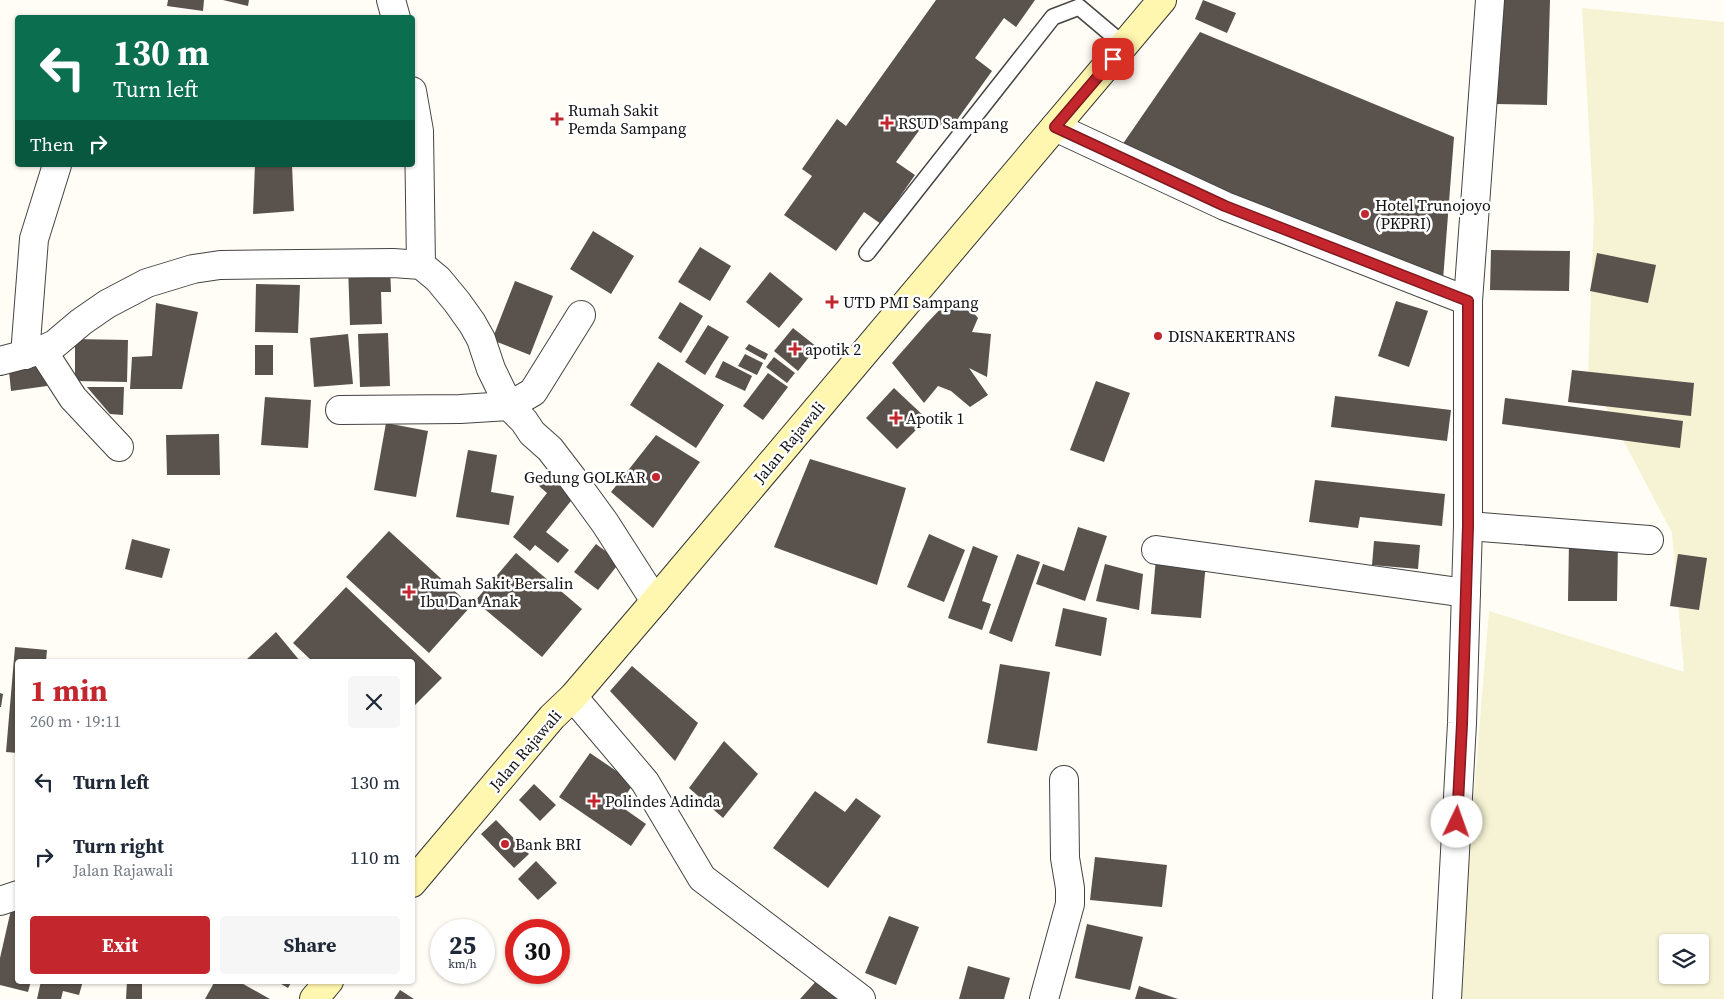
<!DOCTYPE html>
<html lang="en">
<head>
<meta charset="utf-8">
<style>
  :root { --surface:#fff; --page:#f6f6f7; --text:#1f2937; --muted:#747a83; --accent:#c4262e }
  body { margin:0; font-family:"Source Serif 4",serif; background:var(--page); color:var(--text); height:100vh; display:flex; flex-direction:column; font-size:19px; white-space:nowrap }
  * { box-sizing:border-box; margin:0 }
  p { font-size:16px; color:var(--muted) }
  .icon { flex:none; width:28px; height:28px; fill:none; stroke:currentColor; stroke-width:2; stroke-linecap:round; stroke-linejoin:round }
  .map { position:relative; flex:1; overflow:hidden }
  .drawer { position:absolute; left:15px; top:659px; width:400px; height:325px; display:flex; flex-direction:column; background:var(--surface); border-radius:5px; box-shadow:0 1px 4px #0004 }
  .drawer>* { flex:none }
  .guide { position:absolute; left:15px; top:15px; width:400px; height:152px; border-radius:5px; box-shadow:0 1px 4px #0004; background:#0b6e4f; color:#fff; overflow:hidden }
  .buttons { position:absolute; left:1659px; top:934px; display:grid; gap:10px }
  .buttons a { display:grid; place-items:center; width:50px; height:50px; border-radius:5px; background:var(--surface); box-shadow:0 1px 4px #0004; font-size:25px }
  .speed { position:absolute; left:430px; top:919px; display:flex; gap:10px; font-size:25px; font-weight:700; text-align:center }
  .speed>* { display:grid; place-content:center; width:65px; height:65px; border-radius:50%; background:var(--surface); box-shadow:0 1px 4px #0004; line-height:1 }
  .speed small { font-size:12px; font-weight:400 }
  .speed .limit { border:8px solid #d22; background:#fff; color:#111 }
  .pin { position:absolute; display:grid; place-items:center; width:42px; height:42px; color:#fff; margin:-21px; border-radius:10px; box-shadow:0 2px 8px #0006 }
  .me { position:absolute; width:55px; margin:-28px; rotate:3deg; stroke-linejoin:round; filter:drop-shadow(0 0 4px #0008) }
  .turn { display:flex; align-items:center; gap:18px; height:105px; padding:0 15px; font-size:22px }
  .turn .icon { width:65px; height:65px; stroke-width:2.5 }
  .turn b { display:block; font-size:35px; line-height:42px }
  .then { display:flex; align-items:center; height:48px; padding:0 15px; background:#0003; gap:10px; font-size:19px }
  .round { display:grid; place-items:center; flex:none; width:52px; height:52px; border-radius:5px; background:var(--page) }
  .overview { display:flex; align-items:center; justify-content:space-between; height:85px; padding:0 15px }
  h1 { font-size:30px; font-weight:700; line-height:38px; color:var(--accent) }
  .cta { display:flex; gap:10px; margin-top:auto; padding:10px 15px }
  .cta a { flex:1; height:58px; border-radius:5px; background:var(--accent); color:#fff; font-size:20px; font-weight:700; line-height:58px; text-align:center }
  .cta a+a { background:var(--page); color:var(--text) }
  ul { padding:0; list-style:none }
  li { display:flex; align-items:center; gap:15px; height:75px; padding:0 15px }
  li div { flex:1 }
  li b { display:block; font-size:19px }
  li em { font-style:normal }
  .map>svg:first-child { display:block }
  .farmland { fill:#f6f3d4; fill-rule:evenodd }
  .building { fill:#5a524d }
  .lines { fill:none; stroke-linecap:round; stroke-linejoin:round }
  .lane-casing { stroke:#444; stroke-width:18 }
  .street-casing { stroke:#444; stroke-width:30 }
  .secondary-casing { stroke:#333; stroke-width:30 }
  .lane { stroke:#fff; stroke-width:15 }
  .street { stroke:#fff; stroke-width:28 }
  .secondary { stroke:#fff6b0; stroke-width:28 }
  .route-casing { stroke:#7f191e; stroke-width:12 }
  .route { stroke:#c4262e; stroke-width:9 }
  .poi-dot { fill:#c4262e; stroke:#fff; stroke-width:2 }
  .labels { text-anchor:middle; stroke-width:5; stroke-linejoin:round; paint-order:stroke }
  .poi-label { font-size:16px; fill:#111; stroke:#fff; text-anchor:start }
  .street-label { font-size:16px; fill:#111; stroke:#fff }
</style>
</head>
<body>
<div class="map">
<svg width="1724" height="999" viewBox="0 0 1724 999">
  <rect width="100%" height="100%" fill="#fffdf5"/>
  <path class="farmland" d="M1582,8L1724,22V999H1457L1489,611L1684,672L1672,533L1588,373L1594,217ZM1668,942H1700V975H1668Z"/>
  <g class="building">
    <polygon points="168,0 204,0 203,11 167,6"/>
    <polygon points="223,0 249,0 248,6"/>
    <polygon points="936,0 1035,0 1016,27 1004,18 975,58 992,71 949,131 929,117 896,162 915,175 881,224 864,212 836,251 784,215 812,176 802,169 837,119 846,126"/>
    <polygon points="1203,0 1236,13 1227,33 1195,19"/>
    <polygon points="1498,0 1550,0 1547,105 1495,104"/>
    <polygon points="1200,32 1454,137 1443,280 1120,148"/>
    <polygon points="255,165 292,165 294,211 253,214"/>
    <polygon points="593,231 634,256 611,294 570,269"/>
    <polygon points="700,247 731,266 710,301 678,282"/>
    <polygon points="1491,250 1570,251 1569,291 1490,290"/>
    <polygon points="1597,253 1656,265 1648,303 1590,291"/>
    <polygon points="390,265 391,292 381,292 382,324 350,325 348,266"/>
    <polygon points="770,272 803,299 779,328 746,302"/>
    <polygon points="515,281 553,296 530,355 492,340"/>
    <polygon points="256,284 300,285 298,333 255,332"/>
    <polygon points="948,301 963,301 978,318 972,332 991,334 987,377 969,368 988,395 970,407 951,391 938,386 924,403 892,363 927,323"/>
    <polygon points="1396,301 1428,311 1409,367 1378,356"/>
    <polygon points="680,302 703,316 681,353 658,338"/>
    <polygon points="156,303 198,312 182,389 130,389 132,357 152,356"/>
    <polygon points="708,325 729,337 705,375 685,362"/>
    <polygon points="793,328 817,347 798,371 774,351"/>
    <polygon points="388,333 390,386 360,387 358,334"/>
    <polygon points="348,334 353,384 314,387 310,338"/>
    <polygon points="75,339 128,340 127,382 75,381"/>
    <polygon points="749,344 768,354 765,360 745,349"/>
    <rect x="255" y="345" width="18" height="30"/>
    <polygon points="745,354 763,363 757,375 738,366"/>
    <polygon points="44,357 47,386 11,391 8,361"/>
    <polygon points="774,357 795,373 787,383 766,367"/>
    <polygon points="723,361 752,376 745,391 715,377"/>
    <polygon points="658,362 724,405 696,448 630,405"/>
    <polygon points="1572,370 1694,383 1691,416 1568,402"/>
    <polygon points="768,373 788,387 763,420 743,406"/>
    <polygon points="1096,381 1130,393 1104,462 1070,450"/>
    <polygon points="87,387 124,387 123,415 110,414"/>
    <polygon points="894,388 927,419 897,449 866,418"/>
    <polygon points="1335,396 1451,410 1447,441 1331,427"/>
    <polygon points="265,397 311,400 308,448 261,445"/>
    <polygon points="1505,398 1683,421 1680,448 1502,424"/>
    <polygon points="386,423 428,431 416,497 374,490"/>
    <polygon points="219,434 220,475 167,475 166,435"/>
    <polygon points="656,435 700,462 653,528 611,492"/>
    <polygon points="468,450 497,455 491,492 514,496 509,525 456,517"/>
    <polygon points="810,459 906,488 877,585 774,547"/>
    <polygon points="551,470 579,491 546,532 569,550 558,563 535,545 530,551 513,537 547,493 539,486"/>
    <polygon points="1315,480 1445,494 1442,526 1360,517 1358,528 1309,522"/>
    <polygon points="1078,527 1107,536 1085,601 1036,584 1043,564 1064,571"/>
    <polygon points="389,531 471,606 429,653 346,577"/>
    <polygon points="929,534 965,550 944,602 907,587"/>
    <polygon points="132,539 170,549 162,578 125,569"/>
    <polygon points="1374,541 1420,545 1418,569 1372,565"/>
    <polygon points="1569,541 1618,541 1617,601 1568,601"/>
    <polygon points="596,544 620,562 598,590 574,572"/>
    <polygon points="973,546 998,556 982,601 991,604 982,630 948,618"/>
    <polygon points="516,553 582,609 542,657 475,601"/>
    <polygon points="1017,554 1040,562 1012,642 989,633"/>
    <polygon points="1678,554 1707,558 1699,610 1670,606"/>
    <polygon points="1156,558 1206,562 1201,618 1151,614"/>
    <polygon points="1105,564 1143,574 1139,610 1096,601"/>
    <polygon points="346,587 442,678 412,708 412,661 312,661 293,643"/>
    <polygon points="1063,608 1107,618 1101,656 1055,646"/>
    <polygon points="276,632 300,661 245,661"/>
    <polygon points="15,647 47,650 46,661 18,661 18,753 6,752"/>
    <polygon points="1000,664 1050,672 1037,751 987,743"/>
    <polygon points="632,666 698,723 675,761 610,691"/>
    <polygon points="0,693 3,694 1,707 0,707"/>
    <polygon points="724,741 758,774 723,818 689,788"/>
    <polygon points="590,753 634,783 619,805 646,824 631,846 559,797"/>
    <polygon points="534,784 556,805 540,821 519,800"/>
    <polygon points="815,791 845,812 856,798 881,816 828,888 773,848"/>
    <polygon points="496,820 529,854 514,868 481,834"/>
    <polygon points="1095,857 1167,865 1162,907 1090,900"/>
    <polygon points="536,861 557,883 538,900 518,879"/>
    <polygon points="13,901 18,902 18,981 31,981 28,992 0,985 0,958"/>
    <polygon points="889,916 919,927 896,985 865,973"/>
    <polygon points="1087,924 1143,937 1130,990 1075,978"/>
    <polygon points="968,966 1010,978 1004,999 959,999"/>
    <polygon points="818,979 839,999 800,999"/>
    <polygon points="41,981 83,981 79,995 63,991 61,999 37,999"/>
    <polygon points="127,981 142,981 142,999 126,999"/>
    <polygon points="215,981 238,981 270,999 205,999"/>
    <polygon points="276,981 292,981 288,988"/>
    <polygon points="1139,986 1178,999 1135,999"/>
    <polygon points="400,990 414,999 394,999"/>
  </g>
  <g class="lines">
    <g class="lane-casing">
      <polyline id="lane" points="867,253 1053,17 1079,7 1124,45"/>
    </g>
    <g class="street-casing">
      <g id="street">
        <polyline points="391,0 396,18"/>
        <polyline points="412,91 419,131 421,265"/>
        <polyline points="1055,127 1225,206 1468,301"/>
        <polyline points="42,350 73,398 119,447"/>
        <polyline points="25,355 34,239 57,165"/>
        <polyline points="0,361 42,350 55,344 81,322 107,304 147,283 193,269 220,265 393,263 421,265 438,279 457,302 472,323 481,339 491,369 509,406 524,421 532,433 550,449 573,479 605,523 655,601"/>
        <polyline points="340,410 460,409 509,406 533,392 581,315"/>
        <polyline points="1468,526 1649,540"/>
        <polyline points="1156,550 1466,593"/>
        <polyline points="573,697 645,782 702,878 861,999"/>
        <polyline points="0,901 18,895"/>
        <polyline points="1044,999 1070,904 1070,888 1065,858 1064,780"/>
        <polyline points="1447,999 1462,723 1468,526 1468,301 1490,0"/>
      </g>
    </g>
    <g class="secondary-casing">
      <g id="secondary">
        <polyline points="412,883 552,717 573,697 655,601 1162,0"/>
        <polyline points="314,999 329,981"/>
      </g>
    </g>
    <use href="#lane" class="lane"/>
    <use href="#street" class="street"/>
    <use href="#secondary" class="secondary"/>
  </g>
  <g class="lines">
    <g class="route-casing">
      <polyline id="route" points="1113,59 1055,127 1225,206 1468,301 1468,526 1462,724 1457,822"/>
    </g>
    <use href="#route" class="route"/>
  </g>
  <g class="poi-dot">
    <path d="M554.5 111.5h5v5h5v5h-5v5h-5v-5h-5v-5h5z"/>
    <path d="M884.5 115.5h5v5h5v5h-5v5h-5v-5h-5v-5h5z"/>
    <circle cx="1365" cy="214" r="5"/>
    <path d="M829.5 294.5h5v5h5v5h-5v5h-5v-5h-5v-5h5z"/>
    <circle cx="1158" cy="336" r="5"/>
    <path d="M792.5 341.5h5v5h5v5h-5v5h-5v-5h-5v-5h5z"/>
    <path d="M893.5 410.5h5v5h5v5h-5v5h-5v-5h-5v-5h5z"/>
    <circle cx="656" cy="477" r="5"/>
    <path d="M406.5 584.5h5v5h5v5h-5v5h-5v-5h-5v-5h5z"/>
    <path d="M591.5 793.5h5v5h5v5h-5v5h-5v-5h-5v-5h5z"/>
    <circle cx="505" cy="844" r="5"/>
  </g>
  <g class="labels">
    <g class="poi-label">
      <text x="568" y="116">Rumah Sakit<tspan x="568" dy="18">Pemda Sampang</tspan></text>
      <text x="898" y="129">RSUD Sampang</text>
      <text x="1375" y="211">Hotel Trunojoyo<tspan x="1375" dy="18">(PKPRI)</tspan></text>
      <text x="843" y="308">UTD PMI Sampang</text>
      <text x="1168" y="342">DISNAKERTRANS</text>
      <text x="805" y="355">apotik 2</text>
      <text x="906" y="424">Apotik 1</text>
      <text x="646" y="483" text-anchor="end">Gedung GOLKAR</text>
      <text x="420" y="589">Rumah Sakit Bersalin<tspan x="420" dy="18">Ibu Dan Anak</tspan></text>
      <text x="605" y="807">Polindes Adinda</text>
      <text x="515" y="850">Bank BRI</text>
    </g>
    <g class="street-label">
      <text transform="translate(789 442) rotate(-50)" y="6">Jalan Rajawali</text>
      <text transform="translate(525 750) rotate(-49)" y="6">Jalan Rajawali</text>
    </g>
  </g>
</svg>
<div class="buttons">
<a><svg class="icon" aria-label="layers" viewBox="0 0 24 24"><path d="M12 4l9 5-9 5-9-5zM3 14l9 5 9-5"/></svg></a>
</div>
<div class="speed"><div>25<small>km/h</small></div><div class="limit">30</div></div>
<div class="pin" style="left:1113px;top:59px;background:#d93025"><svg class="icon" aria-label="arrive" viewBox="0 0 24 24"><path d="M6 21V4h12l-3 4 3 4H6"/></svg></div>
<svg class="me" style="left:1457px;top:822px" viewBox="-20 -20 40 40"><circle r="19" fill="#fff"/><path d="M0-13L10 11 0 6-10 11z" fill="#c4262e"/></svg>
<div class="guide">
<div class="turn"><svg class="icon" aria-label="left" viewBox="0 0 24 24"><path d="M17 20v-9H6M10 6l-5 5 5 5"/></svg><div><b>130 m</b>Turn left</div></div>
<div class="then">Then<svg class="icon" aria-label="right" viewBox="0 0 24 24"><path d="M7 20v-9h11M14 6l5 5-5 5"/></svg></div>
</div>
<section class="drawer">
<div class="overview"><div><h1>1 min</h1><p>260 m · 19:11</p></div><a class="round"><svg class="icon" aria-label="close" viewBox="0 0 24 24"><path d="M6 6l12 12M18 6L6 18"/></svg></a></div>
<ul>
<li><svg class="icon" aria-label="left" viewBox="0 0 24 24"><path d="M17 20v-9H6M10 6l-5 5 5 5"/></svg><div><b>Turn left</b></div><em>130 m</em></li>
<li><svg class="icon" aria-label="right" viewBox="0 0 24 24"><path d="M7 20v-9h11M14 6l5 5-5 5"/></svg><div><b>Turn right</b><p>Jalan Rajawali</p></div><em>110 m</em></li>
</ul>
<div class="cta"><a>Exit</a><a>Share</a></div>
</section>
</div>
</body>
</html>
